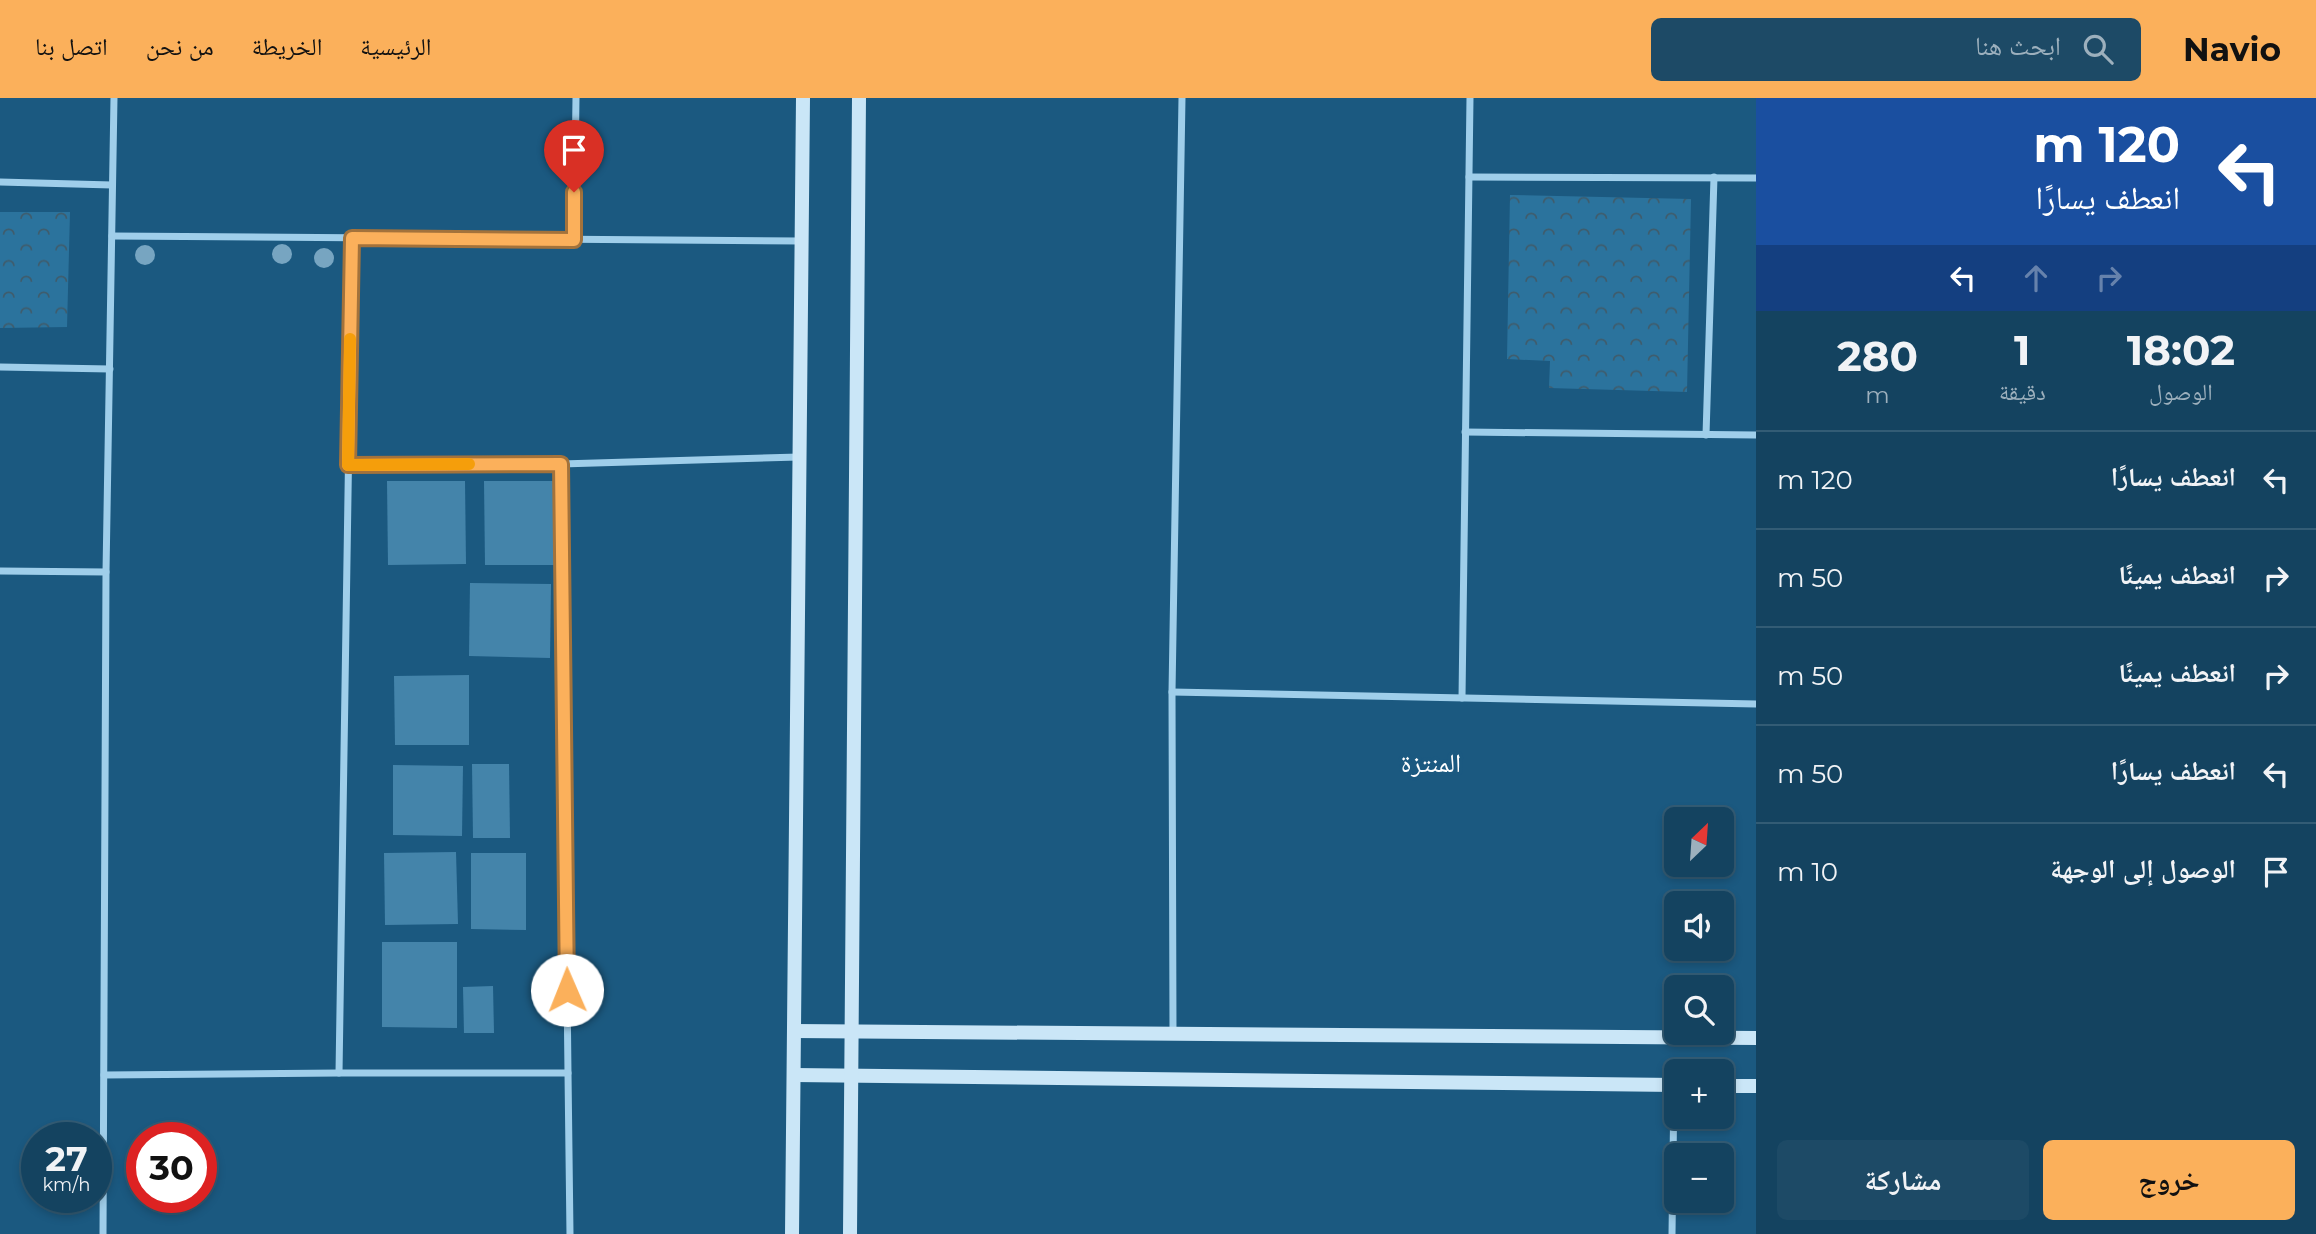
<!DOCTYPE html>
<html lang="ar">
<head>
<meta charset="utf-8">
<style>
  :root { --surface:#144360; --page:#1d4a66; --text:#f1f3f6; --muted:#9db0bd; --line:#335c75; --accent:#fbb05b }
  body { margin:0; font-family:Montserrat,"Noto Naskh Arabic",sans-serif; background:var(--page); color:var(--text); direction:rtl; height:100vh; display:flex; flex-direction:column; font-size:26px; white-space:nowrap }
  * { box-sizing:border-box; margin:0 }
  p { font-size:23px; color:var(--muted) }
  .icon { flex:none; width:38px; height:38px; fill:none; stroke:currentColor; stroke-width:2; stroke-linecap:round; stroke-linejoin:round }
  .map { position:relative; flex:1; overflow:hidden; direction:ltr }
  .side { display:flex; flex-direction:column; background:var(--surface); width:560px }
  .side>* { flex:none }
  .hud { background:#1a4fa0; color:#fff; overflow:hidden }
  .needle { width:46px; rotate:25deg }
  .controls { position:absolute; left:1664px; top:709px; display:grid; gap:14px }
  .controls a { display:grid; place-items:center; width:70px; height:70px; border-radius:10px; background:var(--surface); box-shadow:0 4px 10px #0003,0 0 0 2px var(--line); font-size:35px }
  .speed { position:absolute; left:21px; top:1024px; display:flex; gap:14px; font-size:35px; font-weight:700; text-align:center }
  .speed>* { display:grid; place-content:center; width:91px; height:91px; border-radius:50%; background:var(--surface); box-shadow:0 4px 10px #0003,0 0 0 2px var(--line); line-height:1 }
  .speed small { font-size:18px; font-weight:400 }
  .speed .limit { border:10px solid #d22; background:#fff; color:#111 }
  .pin { position:absolute; display:grid; place-items:center; width:60px; height:60px; color:#fff; margin:-72px -30px; border-radius:50% 50% 50% 0; rotate:-45deg; box-shadow:0 0 7px #0007 }
  .pin .icon { rotate:45deg }
  .me { position:absolute; width:77px; margin:-38px; rotate:359deg; stroke-linejoin:round; filter:drop-shadow(0 0 5px #0008) }
  .turn { display:flex; align-items:center; gap:24px; height:147px; padding:0 21px; font-size:32px }
  .turn .icon { width:91px; height:91px; stroke-width:2.5 }
  .turn b { display:block; font-size:49px; line-height:60px }
  .lanes { display:flex; align-items:center; height:66px; padding:0 21px; background:#0003; justify-content:center; gap:35px; direction:ltr }
  .lanes .off { opacity:.35 }
  .eta { display:flex; justify-content:space-evenly; align-items:center; height:119px; text-align:center }
  .eta b { font-size:42px; font-weight:700; line-height:49px }
  .primary-button { display:flex; gap:14px; margin-top:auto; padding:14px 21px }
  .primary-button a { flex:1; height:80px; border-radius:10px; background:var(--accent); color:#111; font-size:28px; font-weight:700; line-height:80px; text-align:center }
  .primary-button a+a { background:var(--page); color:var(--text) }
  ul { padding:0; list-style:none }
  li { display:flex; align-items:center; gap:21px; height:98px; padding:0 21px; border-top:2px solid var(--line) }
  li div { flex:1 }
  li b { display:block; font-size:26px }
  li em { font-style:normal }
  header { display:flex; align-items:center; gap:42px; box-sizing:border-box; height:98px; padding:0 35px; background:var(--accent); color:#111 }
  header strong { font-size:33px }
  nav { display:flex; gap:38px; margin-inline-start:auto; font-size:24px }
  .search { width:490px; height:63px; background:var(--page); display:flex; align-items:center; gap:18px; box-sizing:border-box; padding:0 24px; border-radius:10px; color:var(--muted); font-size:26px }
  main { display:flex; flex:1; min-height:0 }
  .map>svg:first-child { display:block }
  .park { fill:url(#park-crowns) }
  .building { fill:#4484aa }
  .lines { fill:none; stroke-linecap:round; stroke-linejoin:round }
  .street { stroke:#9fceea; stroke-width:7 }
  .secondary { stroke:#cae6f7; stroke-width:14 }
  .tree { fill:#77a5c1 }
  .route-casing { stroke:#a3723b; stroke-width:18 }
  .route { stroke:#fbb05b; stroke-width:12 }
  .slow { stroke:#f59e0b; stroke-width:12 }
  .labels { text-anchor:middle; stroke-width:7; stroke-linejoin:round; paint-order:stroke }
  .neighbourhood-label { font-size:26px; fill:#fff; stroke:#1b5980 }
</style>
</head>
<body>
<header>
<strong>Navio</strong>
<div class="search"><svg class="icon" aria-label="search" viewBox="0 0 24 24"><circle cx="10" cy="10" r="6"/><path d="M15 15l6 6"/></svg>ابحث هنا</div>
<nav><a>الرئيسية</a><a>الخريطة</a><a>من نحن</a><a>اتصل بنا</a></nav>
</header>
<main>
<section class="side">
<div class="hud">
<div class="turn"><svg class="icon" aria-label="left" viewBox="0 0 24 24"><path d="M17 20v-9H6M10 6l-5 5 5 5"/></svg><div><b>120 m</b>انعطف يسارًا</div></div>
<div class="lanes"><svg class="icon" aria-label="left" viewBox="0 0 24 24"><path d="M17 20v-9H6M10 6l-5 5 5 5"/></svg><svg class="icon off" aria-label="ahead" viewBox="0 0 24 24"><path d="M12 20V5M6 11l6-6 6 6"/></svg><svg class="icon off" aria-label="right" viewBox="0 0 24 24"><path d="M7 20v-9h11M14 6l5 5-5 5"/></svg></div>
</div>
<div class="eta">
<div><b>18:02</b><p>الوصول</p></div>
<div><b>1</b><p>دقيقة</p></div>
<div><b>280</b><p>m</p></div>
</div>
<ul>
<li><svg class="icon" aria-label="left" viewBox="0 0 24 24"><path d="M17 20v-9H6M10 6l-5 5 5 5"/></svg><div><b>انعطف يسارًا</b></div><em>120 m</em></li>
<li><svg class="icon" aria-label="right" viewBox="0 0 24 24"><path d="M7 20v-9h11M14 6l5 5-5 5"/></svg><div><b>انعطف يمينًا</b></div><em>50 m</em></li>
<li><svg class="icon" aria-label="right" viewBox="0 0 24 24"><path d="M7 20v-9h11M14 6l5 5-5 5"/></svg><div><b>انعطف يمينًا</b></div><em>50 m</em></li>
<li><svg class="icon" aria-label="left" viewBox="0 0 24 24"><path d="M17 20v-9H6M10 6l-5 5 5 5"/></svg><div><b>انعطف يسارًا</b></div><em>50 m</em></li>
<li><svg class="icon" aria-label="arrive" viewBox="0 0 24 24"><path d="M6 21V4h12l-3 4 3 4H6"/></svg><div><b>الوصول إلى الوجهة</b></div><em>10 m</em></li>
</ul>
<div class="primary-button"><a>خروج</a><a>مشاركة</a></div>
</section>
<div class="map">
<svg width="1756" height="1136" viewBox="0 0 1756 1136">
  <defs>
    <pattern id="park-crowns" width="20" height="18" patternUnits="userSpaceOnUse" patternTransform="scale(1.75)"><rect width="20" height="18" fill="#2b739d"/><path d="M2 6a3 3 0 1 1 6 0M12 15a3 3 0 1 1 6 0" fill="none" stroke="#3f5c6c"/></pattern>
  </defs>
  <rect width="100%" height="100%" fill="#1b5980"/>
  <g class="park">
    <polygon points="1510,97 1691,101 1687,294 1549,290 1550,263 1507,261"/>
    <polygon points="0,114 70,114 67,229 0,230"/>
  </g>
  <g class="building">
    <polygon points="387,383 465,383 466,466 388,467"/>
    <polygon points="484,383 554,383 554,467 485,467"/>
    <polygon points="470,485 551,486 550,560 469,558"/>
    <polygon points="469,577 469,647 395,647 394,578"/>
    <polygon points="472,666 509,666 510,740 473,740"/>
    <polygon points="393,667 463,668 462,738 393,737"/>
    <polygon points="456,754 458,826 385,827 384,755"/>
    <polygon points="471,755 526,755 526,832 471,831"/>
    <polygon points="382,844 457,844 457,930 382,929"/>
    <polygon points="493,888 494,935 464,935 463,889"/>
  </g>
  <g class="lines">
    <g class="street">
      <polyline points="1469,79 1756,80"/>
      <polyline points="0,84 112,87"/>
      <polyline points="112,138 801,143"/>
      <polyline points="352,140 339,975 568,975 570,1136"/>
      <polyline points="574,142 576,0"/>
      <polyline points="0,269 110,271"/>
      <polyline points="1465,334 1756,337"/>
      <polyline points="1706,337 1714,79"/>
      <polyline points="348,367 561,366"/>
      <polyline points="0,473 106,474 103,1136"/>
      <polyline points="106,474 114,0"/>
      <polyline points="1172,594 1756,606"/>
      <polyline points="1462,600 1470,0"/>
      <polyline points="1173,935 1172,594 1182,0"/>
      <polyline points="568,975 561,366 799,359"/>
      <polyline points="104,977 339,975"/>
      <polyline points="1672,1136 1674,987"/>
    </g>
    <g class="secondary">
      <polyline points="794,933 1756,940"/>
      <polyline points="794,977 1676,987"/>
      <polyline points="1722,988 1756,988"/>
      <polyline points="792,1136 803,0"/>
      <polyline points="850,1136 859,0"/>
    </g>
  </g>
  <g class="tree">
    <circle cx="282" cy="156" r="10"/>
    <circle cx="145" cy="157" r="10"/>
    <circle cx="324" cy="160" r="10"/>
  </g>
  <g class="lines">
    <g class="route-casing">
      <polyline id="route" points="567,892 561,366 348,367 352,140 574,142 574,94"/>
    </g>
    <use href="#route" class="route"/>
    <polyline class="slow" points="350,241 348,367 469,366"/>
  </g>
  <g class="labels">
    <g class="neighbourhood-label">
      <text x="1431" y="674">المنتزة</text>
    </g>
  </g>
</svg>
<div class="controls">
<a><svg class="needle" viewBox="-14 -14 28 28"><path d="M0-13l5 13h-10z" fill="#e53935"/><path d="M0 13l5-13h-10z" fill="#9db0bd"/></svg></a>
<a><svg class="icon" aria-label="sound" viewBox="0 0 24 24"><path d="M4 9h4l5-4v14l-5-4H4zM17 9q2 3 0 6"/></svg></a>
<a><svg class="icon" aria-label="search" viewBox="0 0 24 24"><circle cx="10" cy="10" r="6"/><path d="M15 15l6 6"/></svg></a>
<a>+</a>
<a>−</a>
</div>
<div class="speed"><div>27<small>km/h</small></div><div class="limit">30</div></div>
<div class="pin" style="left:574px;top:94px;background:#d93025"><svg class="icon" aria-label="arrive" viewBox="0 0 24 24"><path d="M6 21V4h12l-3 4 3 4H6"/></svg></div>
<svg class="me" style="left:567px;top:892px" viewBox="-20 -20 40 40"><circle r="19" fill="#fff"/><path d="M0-13L10 11 0 6-10 11z" fill="#fbb05b"/></svg>
</div>
</main>
</body>
</html>
